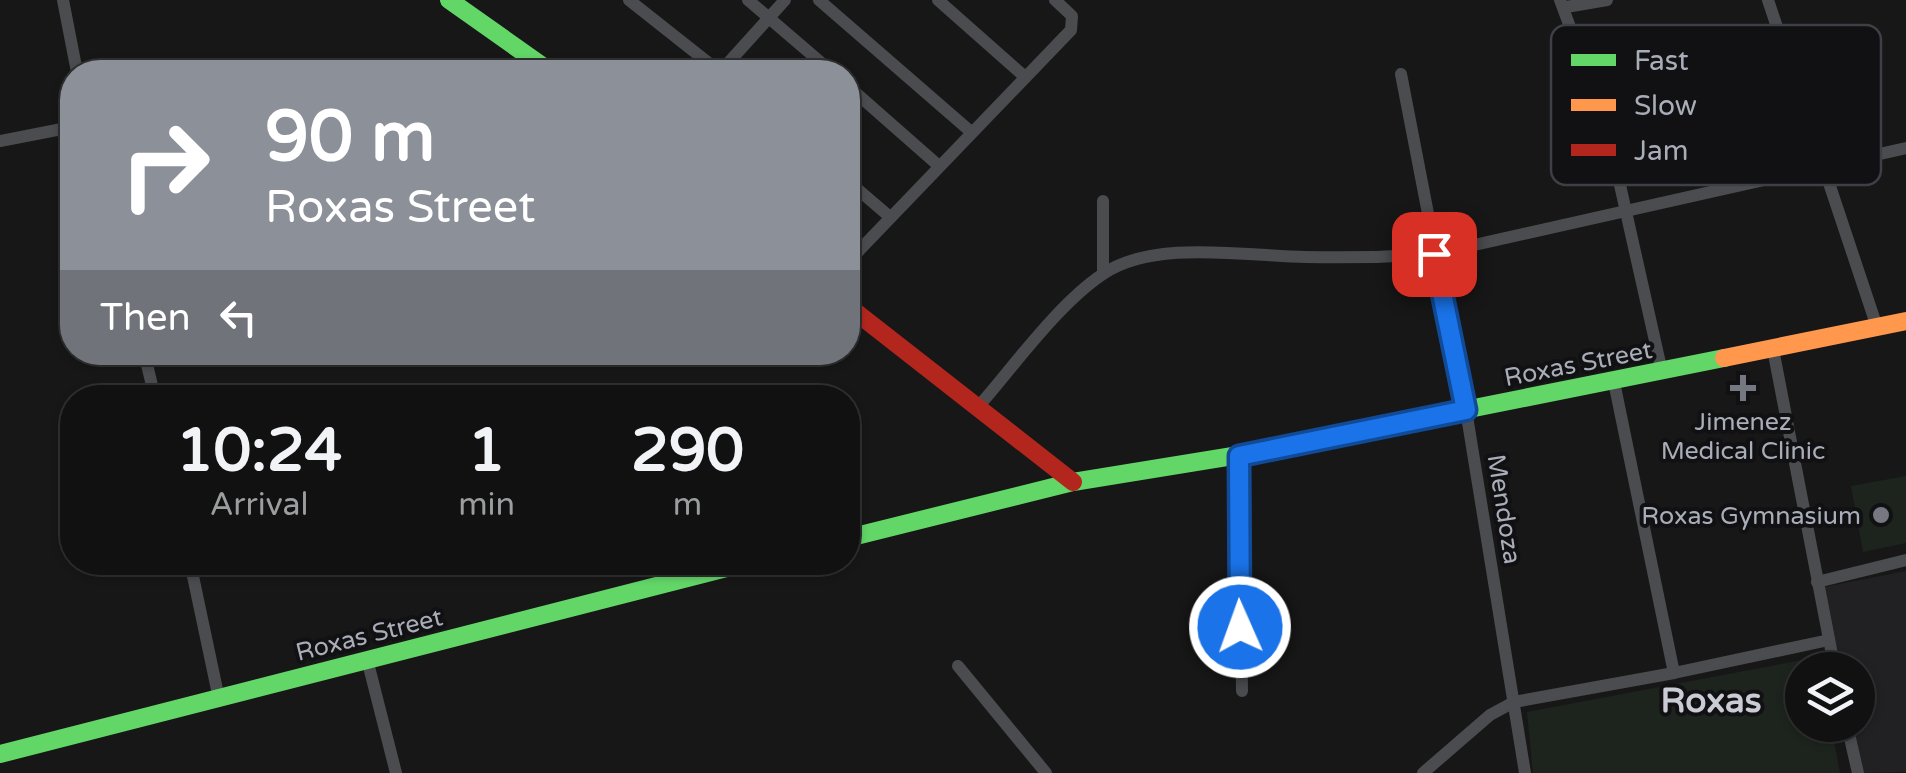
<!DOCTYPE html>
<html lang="en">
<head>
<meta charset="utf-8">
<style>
  :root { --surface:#111; --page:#1e1f1f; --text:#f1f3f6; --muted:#9c9d9f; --line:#303131 }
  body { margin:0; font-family:"Varela Round",sans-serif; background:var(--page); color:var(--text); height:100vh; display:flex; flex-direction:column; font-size:38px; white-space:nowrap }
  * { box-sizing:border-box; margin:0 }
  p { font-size:32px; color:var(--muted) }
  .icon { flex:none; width:55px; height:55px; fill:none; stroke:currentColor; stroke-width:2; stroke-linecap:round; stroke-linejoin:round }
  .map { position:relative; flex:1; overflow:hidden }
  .details { position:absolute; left:60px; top:385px; width:800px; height:190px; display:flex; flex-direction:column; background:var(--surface); border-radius:40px; box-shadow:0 2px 8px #0004,0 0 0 2px var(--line) }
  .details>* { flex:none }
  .hud { position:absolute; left:60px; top:60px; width:800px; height:305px; border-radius:40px; box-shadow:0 2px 8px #0004,0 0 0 2px var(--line); background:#8c9099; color:#fff; overflow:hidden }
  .tools { position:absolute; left:1785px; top:652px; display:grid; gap:20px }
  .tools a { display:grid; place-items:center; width:90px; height:90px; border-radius:50%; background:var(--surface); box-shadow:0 2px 8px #0004,0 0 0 2px var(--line); font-size:50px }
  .pin { position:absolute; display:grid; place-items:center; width:85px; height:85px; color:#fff; margin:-42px; border-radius:20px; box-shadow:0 5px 15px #0006 }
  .me { position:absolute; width:110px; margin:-55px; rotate:358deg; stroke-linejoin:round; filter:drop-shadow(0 0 8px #0008) }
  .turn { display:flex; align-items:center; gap:35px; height:210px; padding:0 40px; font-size:45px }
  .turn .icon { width:130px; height:130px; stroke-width:2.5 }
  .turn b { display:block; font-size:70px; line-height:85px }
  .then { display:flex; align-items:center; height:95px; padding:0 40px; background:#0003; gap:20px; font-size:38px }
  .eta { display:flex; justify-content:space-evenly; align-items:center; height:170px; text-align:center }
  .eta b { font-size:60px; font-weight:800; line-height:70px }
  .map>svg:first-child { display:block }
  .built { fill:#212123 }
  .park { fill:#1d241e }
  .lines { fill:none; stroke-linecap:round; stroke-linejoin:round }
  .street { stroke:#4b4c50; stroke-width:12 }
  .fast { stroke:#63d668; stroke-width:18 }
  .slow { stroke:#ff974d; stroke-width:18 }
  .jam { stroke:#b3261e; stroke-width:18 }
  .route-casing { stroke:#114b97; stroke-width:25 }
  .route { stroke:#1a73e8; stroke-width:18 }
  .poi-dot { fill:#757880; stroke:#111113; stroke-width:4 }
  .labels { text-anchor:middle; stroke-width:8; stroke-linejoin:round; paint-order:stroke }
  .street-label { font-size:25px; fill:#a8adb8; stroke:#111113 }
  .poi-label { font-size:25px; fill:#a8adb8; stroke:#111113 }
  .district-label { font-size:35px; font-weight:bold; fill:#c9ccd4; stroke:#111113 }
  .key { fill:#111113; stroke:#3e4045; stroke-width:2.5 }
  .key-label { font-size:28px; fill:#a8adb8 }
</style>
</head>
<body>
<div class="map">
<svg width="1906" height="773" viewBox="0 0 1906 773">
  <rect width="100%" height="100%" fill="#171717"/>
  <polygon class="built" points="1906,571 1906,772 1858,773 1848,725 1858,725 1858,670 1836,670 1819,588"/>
  <g class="park">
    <polygon points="1906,476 1906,543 1863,552 1851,486"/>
    <polygon points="1818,657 1820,670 1802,670 1802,725 1831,725 1840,773 1533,773 1527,712"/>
  </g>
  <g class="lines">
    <g class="street">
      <polyline points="63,0 77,72"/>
      <polyline points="629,0 720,72"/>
      <polyline points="748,0 832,72"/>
      <polyline points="819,0 970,131"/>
      <polyline points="938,0 1024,76"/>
      <polyline points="1560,0 1607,127 1662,372"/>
      <polyline points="1768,0 1877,327"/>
      <polyline points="1566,7 1607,0"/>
      <polyline points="720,72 785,0"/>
      <polyline points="1401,74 1466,410 1525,773"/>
      <polyline points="848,86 939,166"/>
      <polyline points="0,141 72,127"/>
      <polyline points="848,181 890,217"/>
      <polyline points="848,262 1071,30 1072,16 1055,0"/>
      <polyline points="1103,274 1103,201"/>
      <polyline points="1773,349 1835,670"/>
      <polyline points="144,352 155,398"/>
      <polyline points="1614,382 1674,673 1829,640"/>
      <path d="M978,407C1014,366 1058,304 1103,274C1154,239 1246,256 1305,257C1349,258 1391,257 1434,254L1906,148"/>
      <polyline points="1239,455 1242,691"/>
      <polyline points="190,562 219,699"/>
      <polyline points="1817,582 1906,560"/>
      <polyline points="367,659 396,773"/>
      <polyline points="958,666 1046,773"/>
      <polyline points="1847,725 1858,773"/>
      <polyline points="1423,773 1490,715 1514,702 1674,673"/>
    </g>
    <g class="fast">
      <polyline points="449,0 551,72"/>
      <polyline points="848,538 1073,482 1239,455 1724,358"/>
      <polyline points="0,754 750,562"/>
    </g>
    <polyline class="slow" points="1724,358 1906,321"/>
    <polyline class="jam" points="848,306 1073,482"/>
  </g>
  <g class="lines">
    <g class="route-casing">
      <polyline id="route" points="1240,627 1239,456 1466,410 1434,254"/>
    </g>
    <use href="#route" class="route"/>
  </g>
  <g class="poi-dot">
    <path d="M1738 373h10v10h10v10h-10v10h-10v-10h-10v-10h10z"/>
    <circle cx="1881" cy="515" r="10"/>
  </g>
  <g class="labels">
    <g class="street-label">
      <text transform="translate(1578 363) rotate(-11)" y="9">Roxas Street</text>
      <text transform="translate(1505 509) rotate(81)" y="9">Mendoza</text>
      <text transform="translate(369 634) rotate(-14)" y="9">Roxas Street</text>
    </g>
    <g class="poi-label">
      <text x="1743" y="430">Jimenez<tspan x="1743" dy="29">Medical Clinic</tspan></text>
      <text x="1861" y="524" text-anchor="end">Roxas Gymnasium</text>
    </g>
    <g class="district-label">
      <text x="1711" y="712">Roxas</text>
    </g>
  </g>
  <rect x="1551" y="25" width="330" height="160" rx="15" class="key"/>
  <rect x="1571" y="54" width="45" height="12" fill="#63d668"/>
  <rect x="1571" y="99" width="45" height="12" fill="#ff974d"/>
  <rect x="1571" y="144" width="45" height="12" fill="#b3261e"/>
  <g class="key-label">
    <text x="1634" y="70">Fast</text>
    <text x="1634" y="115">Slow</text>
    <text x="1634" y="160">Jam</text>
  </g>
</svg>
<div class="tools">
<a><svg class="icon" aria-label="layers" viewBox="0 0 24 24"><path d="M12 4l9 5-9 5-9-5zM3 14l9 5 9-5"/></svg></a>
</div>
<div class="pin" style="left:1434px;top:254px;background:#d93025"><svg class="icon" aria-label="arrive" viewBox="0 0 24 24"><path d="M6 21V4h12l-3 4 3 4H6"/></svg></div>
<svg class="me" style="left:1240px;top:627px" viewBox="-20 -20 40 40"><circle r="17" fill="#1a73e8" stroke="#fff" stroke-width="3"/><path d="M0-11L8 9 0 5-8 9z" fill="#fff"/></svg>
<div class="hud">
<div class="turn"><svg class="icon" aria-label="right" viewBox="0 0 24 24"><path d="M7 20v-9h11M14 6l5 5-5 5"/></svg><div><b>90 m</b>Roxas Street</div></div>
<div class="then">Then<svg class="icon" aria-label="left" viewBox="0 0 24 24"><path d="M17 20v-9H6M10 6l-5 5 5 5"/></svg></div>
</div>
<section class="details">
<div class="eta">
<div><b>10:24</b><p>Arrival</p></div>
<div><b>1</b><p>min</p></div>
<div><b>290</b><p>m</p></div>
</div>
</section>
</div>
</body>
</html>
